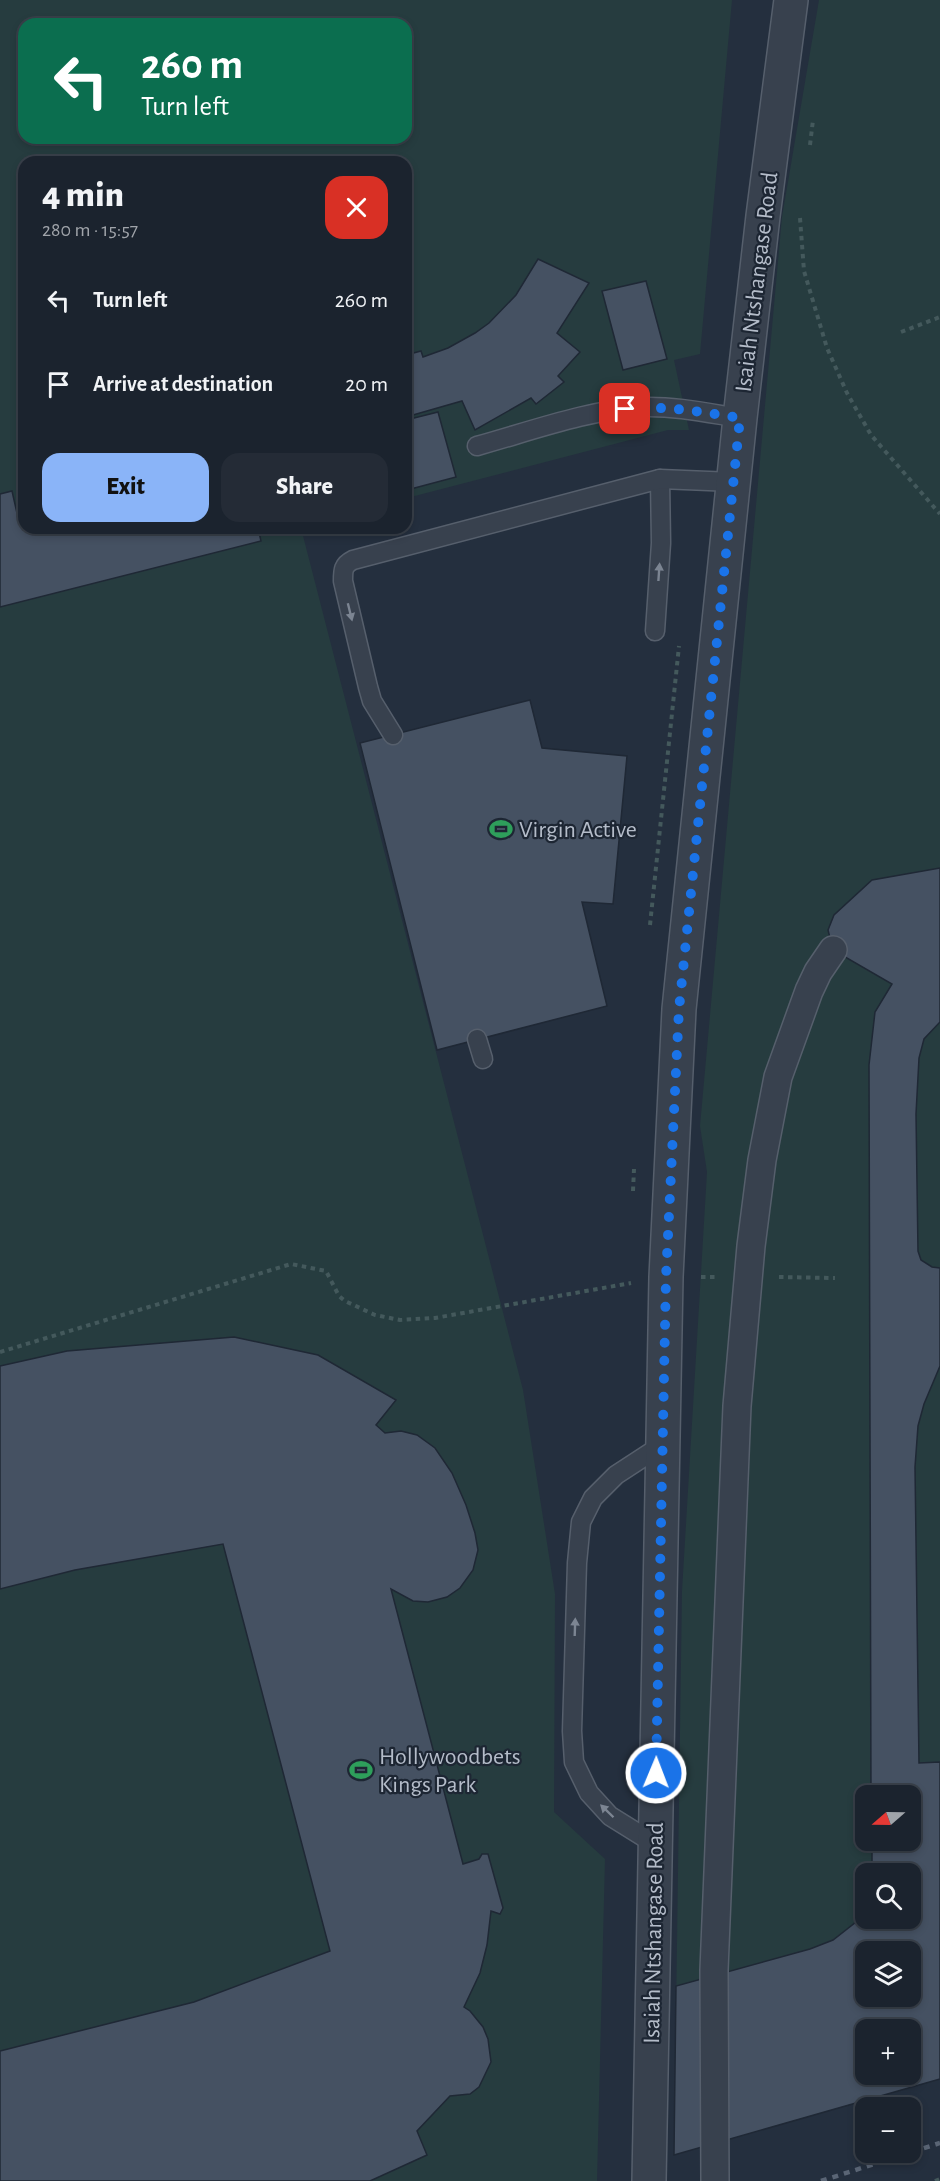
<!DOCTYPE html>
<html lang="en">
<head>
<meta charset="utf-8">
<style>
  :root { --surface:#1b232e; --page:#242b36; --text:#f1f3f6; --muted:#a0a4aa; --line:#39404a; --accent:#8ab4f8 }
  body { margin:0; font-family:"Alegreya Sans",sans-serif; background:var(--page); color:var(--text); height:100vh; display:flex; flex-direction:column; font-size:22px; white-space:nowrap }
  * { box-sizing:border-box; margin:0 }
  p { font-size:20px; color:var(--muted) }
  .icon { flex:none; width:33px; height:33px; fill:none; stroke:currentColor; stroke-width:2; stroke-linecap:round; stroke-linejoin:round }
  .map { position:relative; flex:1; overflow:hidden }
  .sheet { position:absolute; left:18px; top:156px; width:394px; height:378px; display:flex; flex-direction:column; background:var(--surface); border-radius:18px; box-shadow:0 3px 9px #0003,0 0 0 2px var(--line) }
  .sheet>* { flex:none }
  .hud { position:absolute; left:18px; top:18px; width:394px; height:126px; border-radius:18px; box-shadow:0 3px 9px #0003,0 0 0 2px var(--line); background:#0b6e4f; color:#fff; overflow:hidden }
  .needle { width:39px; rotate:250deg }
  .buttons { position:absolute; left:855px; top:1785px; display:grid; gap:12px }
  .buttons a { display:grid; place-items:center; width:66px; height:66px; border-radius:12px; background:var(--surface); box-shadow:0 3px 9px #0003,0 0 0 2px var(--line); font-size:30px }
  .pin { position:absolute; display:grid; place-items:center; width:51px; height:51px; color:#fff; margin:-26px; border-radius:12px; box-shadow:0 3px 9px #0006 }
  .me { position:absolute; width:66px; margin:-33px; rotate:1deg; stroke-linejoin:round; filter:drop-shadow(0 0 4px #0008) }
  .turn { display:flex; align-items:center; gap:21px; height:126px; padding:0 24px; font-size:27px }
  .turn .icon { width:78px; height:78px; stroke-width:2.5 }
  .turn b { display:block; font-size:42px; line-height:51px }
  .round { display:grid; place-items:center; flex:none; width:63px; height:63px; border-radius:18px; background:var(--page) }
  .headline { display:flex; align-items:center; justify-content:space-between; height:102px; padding:0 24px }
  h1 { font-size:36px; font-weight:800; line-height:45px }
  .button { display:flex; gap:12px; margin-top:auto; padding:12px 24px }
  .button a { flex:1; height:69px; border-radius:18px; background:var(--accent); color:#111; font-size:24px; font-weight:800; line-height:69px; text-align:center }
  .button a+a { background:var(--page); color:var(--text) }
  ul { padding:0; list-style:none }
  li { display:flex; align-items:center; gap:18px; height:84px; padding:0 24px }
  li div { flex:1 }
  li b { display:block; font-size:22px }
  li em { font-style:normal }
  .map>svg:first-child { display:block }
  .green { fill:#263c3f; fill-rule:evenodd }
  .building { fill:#455162; stroke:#1f2835; stroke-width:1.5; fill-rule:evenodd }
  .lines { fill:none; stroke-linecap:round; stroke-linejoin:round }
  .service-casing { stroke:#565f6c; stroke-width:21 }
  .pedestrian-casing { stroke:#565f6c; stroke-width:30 }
  .minor-casing { stroke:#565f6c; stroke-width:36 }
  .path { stroke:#44595c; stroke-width:4; stroke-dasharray:4.5 4.5; stroke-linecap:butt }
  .service { stroke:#38414e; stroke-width:18 }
  .pedestrian { stroke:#38414e; stroke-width:27 }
  .minor { stroke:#38414e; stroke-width:33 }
  .rail { stroke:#5a6575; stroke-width:4.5; stroke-dasharray:6 6; stroke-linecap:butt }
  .oneway { fill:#7c8592 }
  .route { stroke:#1a73e8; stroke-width:10; stroke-dasharray:0 18 }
  .labels { text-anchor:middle; stroke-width:4.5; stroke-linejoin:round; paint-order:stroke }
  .street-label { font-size:24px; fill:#b4bcc9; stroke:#1d2633 }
  .poi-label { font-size:24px; fill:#b4bcc9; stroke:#1d2633; text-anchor:start }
</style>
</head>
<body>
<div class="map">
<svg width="940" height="2181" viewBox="0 0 940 2181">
  <rect width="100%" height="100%" fill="#242f3e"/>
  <g class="green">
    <path d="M0,0H732L700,354L674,360L689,430H668L407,498L406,162H24V528H301L523,1390L555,1594L554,1812L605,1859L597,2181H0ZM24,24H406V138H24Z"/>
    <path d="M819,0H940V2079L674,2155L682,1591L707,1172L700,1126L782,217ZM866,1796H910V1840H866ZM866,1874H910V1918H866ZM866,1952H910V1996H866ZM866,2030H910V2074H866Z"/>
  </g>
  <g class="building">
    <polygon points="538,259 589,283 557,333 580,352 558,376 564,382 536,404 531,398 475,430 462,401 406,417 406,355 421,351 423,357 448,348 475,333 489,323 516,295"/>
    <polygon points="646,281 667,359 623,370 602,291"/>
    <polygon points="438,412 456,477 407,490 406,420"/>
    <polygon points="12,491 19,522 24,521 24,528 258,528 261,541 0,607 0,494"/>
    <polygon points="530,700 542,748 627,756 613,904 582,902 607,1006 437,1050 360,743"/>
    <path d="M940,868V1022L924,1039L919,1058L916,1114L918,1251L921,1260L932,1267L940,1268V1366L924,1404L918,1426L915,1467L919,1763L940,1762V2079L674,2155L676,1986L810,1949L833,1940L856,1922L866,1906V1918H910V1874H872V1840H910V1796H871L869,1065L875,1012L892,984L833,950L828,930L834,915L872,880ZM866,1952H910V1996H866ZM866,2030H910V2074H866Z"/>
    <polygon points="234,1337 318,1355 396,1400 376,1425 385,1433 401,1431 417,1435 435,1448 452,1473 466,1505 475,1533 478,1550 473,1570 460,1588 447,1597 428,1602 413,1601 391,1589 463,1864 479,1859 482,1854 488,1854 503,1908 500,1914 491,1911 487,1945 480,1973 464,2007 470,2011 483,2027 488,2039 491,2062 479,2087 470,2094 450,2096 417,2131 427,2155 370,2181 0,2181 0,2051 194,2002 330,1951 223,1544 75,1570 0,1589 0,1366 67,1351"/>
  </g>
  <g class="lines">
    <g class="service-casing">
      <g id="service">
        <path d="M477,446C528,432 591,409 643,407C675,406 708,413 740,418"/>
        <polyline points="655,631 661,543 660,479"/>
        <path d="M393,735L372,701L368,687L343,581C343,570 343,565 353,560L660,479L733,482"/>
        <polyline points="477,1039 483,1059"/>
        <polyline points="655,1844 610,1816 589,1793 574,1762 572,1731 577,1563 581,1522 593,1498 616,1475 662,1445"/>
      </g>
    </g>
    <g class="pedestrian-casing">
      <polyline id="pedestrian" points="715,2181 714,1970 737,1406 751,1246 762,1160 778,1077 809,991 818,972 833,950"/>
    </g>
    <g class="minor-casing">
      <polyline id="minor" points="649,2181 666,1277 679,1009 740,418 763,216 791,0"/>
    </g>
    <g class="path">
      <polyline points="810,145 813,120"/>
      <polyline points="800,218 804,271 827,348 847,393 871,435 940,514"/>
      <polyline points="901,332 940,317"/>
      <polyline points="650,925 679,646"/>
      <polyline points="633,1191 634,1169"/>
      <polyline points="701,1277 717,1277"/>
      <polyline points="779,1277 835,1278"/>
      <polyline points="0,1352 291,1264 326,1271 339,1296 345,1301 375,1315 400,1320 435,1318 631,1283"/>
      <polyline points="935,2181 940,2179"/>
    </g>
    <use href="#service" class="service"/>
    <use href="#pedestrian" class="pedestrian"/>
    <use href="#minor" class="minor"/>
    <polyline class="rail" points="821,2181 940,2143"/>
  </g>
  <defs><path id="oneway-solid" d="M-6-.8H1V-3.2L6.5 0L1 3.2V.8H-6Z" transform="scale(1.5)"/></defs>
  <g class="oneway">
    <use href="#oneway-solid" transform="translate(659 572) rotate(-86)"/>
    <use href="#oneway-solid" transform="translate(350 612) rotate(76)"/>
    <use href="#oneway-solid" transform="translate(575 1627) rotate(-88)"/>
    <use href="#oneway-solid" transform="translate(607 1811) rotate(-136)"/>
  </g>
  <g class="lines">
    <path class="route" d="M625,409C664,405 702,412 740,418L679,1009L666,1277L656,1773"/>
  </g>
  <defs>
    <g id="stadium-bare" transform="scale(1.8)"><path d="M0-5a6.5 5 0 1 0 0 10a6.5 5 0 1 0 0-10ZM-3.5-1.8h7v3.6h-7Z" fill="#2e9e5b" stroke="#1d2633" stroke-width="2.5" paint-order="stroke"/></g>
  </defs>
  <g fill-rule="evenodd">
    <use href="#stadium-bare" x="501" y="829"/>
    <use href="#stadium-bare" x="361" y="1770"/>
  </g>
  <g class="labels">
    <g class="street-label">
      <text transform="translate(756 282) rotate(-83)" y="8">Isaiah Ntshangase Road</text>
      <text transform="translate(653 1933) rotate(-89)" y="8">Isaiah Ntshangase Road</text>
    </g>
    <g class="poi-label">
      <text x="519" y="837">Virgin Active</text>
      <text x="379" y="1764">Hollywoodbets<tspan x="379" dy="28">Kings Park</tspan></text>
    </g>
  </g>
</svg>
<div class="buttons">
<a><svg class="needle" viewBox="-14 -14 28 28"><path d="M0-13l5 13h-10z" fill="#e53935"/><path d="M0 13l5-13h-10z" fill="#a0a4aa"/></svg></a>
<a><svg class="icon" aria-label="search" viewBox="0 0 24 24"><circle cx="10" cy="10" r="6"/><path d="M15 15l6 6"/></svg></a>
<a><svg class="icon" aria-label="layers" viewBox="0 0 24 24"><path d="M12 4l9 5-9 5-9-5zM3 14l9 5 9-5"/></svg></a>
<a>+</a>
<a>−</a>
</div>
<div class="pin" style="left:625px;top:409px;background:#d93025"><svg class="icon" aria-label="arrive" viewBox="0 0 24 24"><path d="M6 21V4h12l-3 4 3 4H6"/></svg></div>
<svg class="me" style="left:656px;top:1773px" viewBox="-20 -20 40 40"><circle r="17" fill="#1a73e8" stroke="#fff" stroke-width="3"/><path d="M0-11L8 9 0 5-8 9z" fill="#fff"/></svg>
<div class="hud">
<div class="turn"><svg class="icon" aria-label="left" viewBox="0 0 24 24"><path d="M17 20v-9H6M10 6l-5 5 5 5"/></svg><div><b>260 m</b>Turn left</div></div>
</div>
<section class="sheet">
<div class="headline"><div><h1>4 min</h1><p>280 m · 15:57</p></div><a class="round" style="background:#d93025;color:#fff"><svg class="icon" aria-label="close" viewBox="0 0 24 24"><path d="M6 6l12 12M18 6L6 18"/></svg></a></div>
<ul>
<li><svg class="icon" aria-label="left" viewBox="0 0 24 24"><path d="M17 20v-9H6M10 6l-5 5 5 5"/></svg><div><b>Turn left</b></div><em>260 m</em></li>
<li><svg class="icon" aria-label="arrive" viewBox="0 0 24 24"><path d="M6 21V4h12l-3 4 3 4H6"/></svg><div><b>Arrive at destination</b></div><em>20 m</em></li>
</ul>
<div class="button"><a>Exit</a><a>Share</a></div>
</section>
</div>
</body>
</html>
